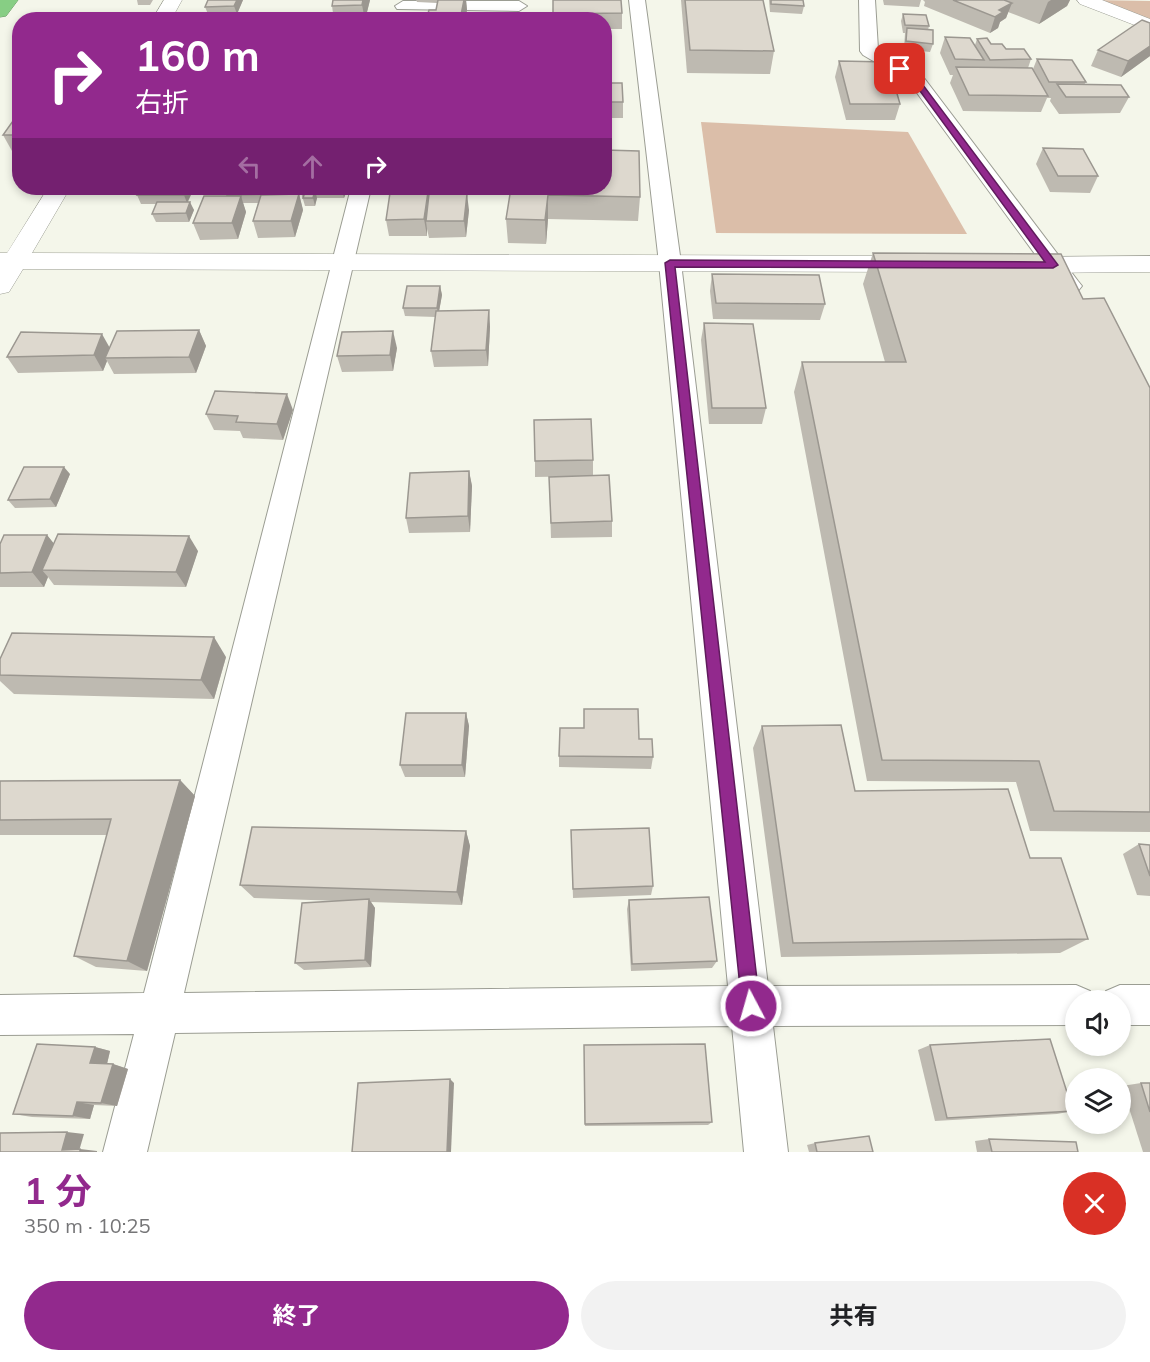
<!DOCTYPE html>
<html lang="ja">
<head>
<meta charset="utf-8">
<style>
  :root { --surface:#fff; --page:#f2f2f2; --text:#202124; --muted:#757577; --accent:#92298d }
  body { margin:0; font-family:Mulish,"Noto Sans JP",sans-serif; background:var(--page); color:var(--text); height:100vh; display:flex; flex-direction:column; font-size:22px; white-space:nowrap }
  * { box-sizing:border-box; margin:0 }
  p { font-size:20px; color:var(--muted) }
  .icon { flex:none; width:33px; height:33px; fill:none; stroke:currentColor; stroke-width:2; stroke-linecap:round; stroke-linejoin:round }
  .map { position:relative; height:1152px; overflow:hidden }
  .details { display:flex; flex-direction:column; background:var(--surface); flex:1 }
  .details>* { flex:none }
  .top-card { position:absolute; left:12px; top:12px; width:600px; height:183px; border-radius:24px; box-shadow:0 3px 9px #0003; background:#92298d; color:#fff; overflow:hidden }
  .buttons { position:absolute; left:1065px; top:990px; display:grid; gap:12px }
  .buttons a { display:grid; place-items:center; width:66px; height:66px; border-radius:50%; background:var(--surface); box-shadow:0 3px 9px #0003; font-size:30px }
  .pin { position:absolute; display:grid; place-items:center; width:51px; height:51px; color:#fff; margin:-26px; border-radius:12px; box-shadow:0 3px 9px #0006 }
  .me { position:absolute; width:66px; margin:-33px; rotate:354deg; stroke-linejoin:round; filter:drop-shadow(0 0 4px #0008) }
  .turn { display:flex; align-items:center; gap:21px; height:126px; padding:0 24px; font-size:27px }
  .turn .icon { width:78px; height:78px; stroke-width:2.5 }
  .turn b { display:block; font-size:42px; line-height:51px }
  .lanes { display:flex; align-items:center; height:57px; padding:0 24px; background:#0003; justify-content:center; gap:30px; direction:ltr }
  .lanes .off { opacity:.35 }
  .round { display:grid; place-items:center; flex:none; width:63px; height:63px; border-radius:32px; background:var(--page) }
  .overview { display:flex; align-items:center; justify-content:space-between; height:102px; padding:0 24px }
  h1 { font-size:36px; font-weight:700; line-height:45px; color:var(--accent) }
  .action { display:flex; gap:12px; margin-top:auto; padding:12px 24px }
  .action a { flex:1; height:69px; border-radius:36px; background:var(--accent); color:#fff; font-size:24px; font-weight:700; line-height:69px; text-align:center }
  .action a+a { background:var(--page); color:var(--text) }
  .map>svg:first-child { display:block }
  .green { fill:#dbbea9 }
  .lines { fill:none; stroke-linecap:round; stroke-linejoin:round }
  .street-casing { stroke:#9b9d93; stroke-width:2 }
  .secondary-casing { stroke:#9b9d93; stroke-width:1 }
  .highway-casing { stroke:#689664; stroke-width:1 }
  .street { fill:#fff; fill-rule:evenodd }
  .secondary { fill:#fff; fill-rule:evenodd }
  .highway { fill:#87ce84; fill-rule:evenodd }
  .wall { fill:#bebab1 }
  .shaded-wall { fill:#9b9790 }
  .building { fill:#ddd8ce; stroke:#9b9790; stroke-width:1.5 }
  .route { fill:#92298d; stroke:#5f1b5c; stroke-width:1.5 }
</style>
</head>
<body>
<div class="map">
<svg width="1150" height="1152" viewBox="0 0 1150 1152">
  <rect width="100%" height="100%" fill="#f4f6ea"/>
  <g class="green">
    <polygon points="1093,0 1150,1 1150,22"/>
    <polygon points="701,122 908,132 967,234 716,233"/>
  </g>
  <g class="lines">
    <g class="street-casing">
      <g id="street">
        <polygon points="629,0 645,0 681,263 768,986 1076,985 1090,991 1094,1000 1076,1000 1076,1025 773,1026 788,1152 744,1152 732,1026 175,1033 147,1152 103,1152 134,1034 0,1035 0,995 144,993 351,188 371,188 184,993 728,986 659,263"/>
        <polygon points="859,0 875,0 878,49 921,74 1078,281 1082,286 1078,291 1070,293 1062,291 909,82 863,55 860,51"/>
        <polygon points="403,1 519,1 527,6 519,11 397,9 395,6"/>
        <polygon points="1120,985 1150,985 1150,1025 1120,1025 1120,1000 1102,1000 1106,991"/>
      </g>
    </g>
    <g class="secondary-casing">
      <g id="secondary">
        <polygon points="164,0 182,0 171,20 152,20"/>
        <polygon points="1077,0 1102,0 1150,19 1150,31 1080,4"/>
        <polygon points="48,188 70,188 32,253 914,256 923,259 926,264 923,269 914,272 23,269 9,292 0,294 0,253 7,253"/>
        <polygon points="1150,256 1150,272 1023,273 1014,270 1011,265 1014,260 1023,257"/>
      </g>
    </g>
    <g class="highway-casing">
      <polygon id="highway" points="0,0 18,0 6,16 0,17"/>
    </g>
    <use href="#street" class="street"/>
    <use href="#secondary" class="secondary"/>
    <use href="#highway" class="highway"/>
  </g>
  <g class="wall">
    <polygon points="137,0 153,0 150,5 138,5"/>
    <polygon points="208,0 243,0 237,14 208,14 205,7"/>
    <polygon points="333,0 370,0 365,20 334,20 332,6"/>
    <polygon points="416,0 466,0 467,10 465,20 426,20 436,10 437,3 417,2"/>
    <polygon points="553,0 622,13 622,29 604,29 604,20 553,20"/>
    <polygon points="681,0 763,0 774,51 770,74 687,73"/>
    <polygon points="769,0 803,0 804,6 802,14 770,12"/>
    <polygon points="883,0 921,0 919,7 884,5"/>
    <polygon points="923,0 1070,0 1067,6 1039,24 1008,12 1006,18 1000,22 998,28 990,33 924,6 925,2"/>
    <polygon points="903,14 929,26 928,30 933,44 930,52 904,49 905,33 903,33 901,21"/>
    <polygon points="1150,23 1150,56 1121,77 1091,66 1098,50"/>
    <polygon points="945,37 975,45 977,39 1031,59 1028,68 1033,69 1037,59 1086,82 1084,85 1129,97 1120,113 1059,114 1050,101 1051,98 1047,98 1041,112 963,111 950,83 953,75 950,75 940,53"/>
    <polygon points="839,61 900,104 895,120 846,120 835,77"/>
    <polygon points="604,83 623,102 623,118 604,118"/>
    <polygon points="20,111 20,151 12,151 3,135"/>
    <polygon points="1043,148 1098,176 1090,193 1050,192 1036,164"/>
    <polygon points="194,188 188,202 194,210 189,222 156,222 152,214 157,204 141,204 137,195"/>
    <polygon points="301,188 346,188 347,190 344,198 317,198 315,206 305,206 300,189"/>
    <polygon points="511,188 640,197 638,221 548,219 546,244 508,243 506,219"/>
    <polygon points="293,191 292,194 299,194 303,210 295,237 258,238 253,221 258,203 243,203 246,212 238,239 200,240 193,223 227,196 227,195"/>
    <polygon points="428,192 429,200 469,210 466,237 429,238 427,229 427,236 389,236 386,220"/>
    <polygon points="873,253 1083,299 1150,388 1150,832 1030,831 1016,782 867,781 794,392 802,362 885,362 863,284"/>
    <polygon points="712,274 825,304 820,320 713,319 710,291"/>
    <polygon points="440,286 442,295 439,311 489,310 490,327 488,366 434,367 431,351 436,317 405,316 403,308"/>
    <polygon points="704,323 766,408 762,424 709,424 701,340"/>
    <polygon points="199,330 206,346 196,373 114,374 107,361 103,371 18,373 7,357 110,348"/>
    <polygon points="397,348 393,371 342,372 337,356"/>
    <polygon points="293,410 283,440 243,438 240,431 214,430 206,414"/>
    <polygon points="593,460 593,476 535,477 535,461"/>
    <polygon points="469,471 472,486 470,532 409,533 406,518"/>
    <polygon points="70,474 56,507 15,508 8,500"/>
    <polygon points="549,477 612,521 612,537 551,538"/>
    <polygon points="47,535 54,544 198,551 186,587 54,585 48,577 44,587 0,587 0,544"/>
    <polygon points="226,657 214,699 14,694 0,681 0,659"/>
    <polygon points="466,713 469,726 465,777 405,777 400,765"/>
    <polygon points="762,726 855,791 1030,858 1088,939 1060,953 781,957 753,748"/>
    <polygon points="639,739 653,757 651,769 559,767 559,756"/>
    <polygon points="180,780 195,796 147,971 96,967 74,956 107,835 0,835 0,781"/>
    <polygon points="571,830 653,886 651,895 573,898"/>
    <polygon points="466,831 470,846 462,905 371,902 375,908 371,967 304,970 295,963 339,901 254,898 240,885"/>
    <polygon points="1139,844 1150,845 1150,896 1137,895 1123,854"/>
    <polygon points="629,900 717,961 712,968 631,971 627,909"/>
    <polygon points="930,1045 1073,1111 1057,1114 935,1121 918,1050"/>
    <polygon points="95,1047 110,1051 107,1064 113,1064 128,1069 117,1106 94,1105 90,1119 32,1117 13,1114"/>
    <polygon points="584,1050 712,1122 708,1125 585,1126"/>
    <polygon points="1141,1083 1150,1083 1150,1152 1143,1152 1122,1086"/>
    <polygon points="989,1139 1078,1152 977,1152 975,1141"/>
    <polygon points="815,1143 873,1152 809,1152 807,1145"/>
  </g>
  <g class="shaded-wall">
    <polygon points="237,0 243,0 237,14 234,6"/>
    <polygon points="363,0 370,0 365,20 362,5"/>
    <polygon points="464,0 466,0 467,10 465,20 460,20"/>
    <polygon points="1051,0 1070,0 1067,6 1039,24 1048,2"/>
    <polygon points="1012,3 1006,18 1000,22 998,28 990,33 995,17 999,10"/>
    <polygon points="1150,46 1150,56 1121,77 1128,61"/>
    <polygon points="187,188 194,188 187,203 184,195"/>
    <polygon points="289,188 292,188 293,191 288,204 286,195"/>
    <polygon points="343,188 346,188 347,190 344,198 342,190"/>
    <polygon points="315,190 317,198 315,206 313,198"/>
    <polygon points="428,192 430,209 426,221 427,229 427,236 424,219"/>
    <polygon points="299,194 303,210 295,237 291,221"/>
    <polygon points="467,194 469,210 466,237 464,221"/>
    <polygon points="548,195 548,219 546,244 545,220"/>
    <polygon points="241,196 246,212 238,239 232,223"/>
    <polygon points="190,202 194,210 189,222 186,213"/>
    <polygon points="440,286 442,295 438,317 437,308"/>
    <polygon points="489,310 490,327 488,366 486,350"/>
    <polygon points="199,330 206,346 196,373 189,357"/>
    <polygon points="393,331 397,348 393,371 390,355"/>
    <polygon points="102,334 111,350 105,358 107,361 103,371 94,355"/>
    <polygon points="287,394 293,410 283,440 277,424"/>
    <polygon points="64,467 70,474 56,507 50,499"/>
    <polygon points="469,471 472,486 470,532 468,516"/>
    <polygon points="47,535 59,550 42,570 48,577 44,587 32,572"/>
    <polygon points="189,536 198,551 186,587 176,572"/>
    <polygon points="214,637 226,657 214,699 201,680"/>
    <polygon points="466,713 469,726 465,777 462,765"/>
    <polygon points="180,780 195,796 147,971 127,961"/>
    <polygon points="466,831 470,846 462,905 457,892"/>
    <polygon points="369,899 375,908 371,967 365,960"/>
    <polygon points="95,1047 110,1051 106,1068 90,1063"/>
    <polygon points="113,1064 128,1069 117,1106 101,1103"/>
    <polygon points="450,1079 454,1083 451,1152 447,1152"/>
    <polygon points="77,1102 94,1105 90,1119 73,1116"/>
    <polygon points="67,1132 84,1134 79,1151 62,1150"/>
    <polygon points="80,1149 97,1151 97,1152 80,1152"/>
  </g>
  <g class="building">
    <polygon points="208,0 237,0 234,6 205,7"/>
    <polygon points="333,0 363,0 362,5 332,6"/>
    <polygon points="438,0 464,0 460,20 426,20 429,10 436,10"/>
    <polygon points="553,0 621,0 622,13 553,14"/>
    <polygon points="685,0 763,0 774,51 690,50"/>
    <polygon points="771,0 803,0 804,6 771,4"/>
    <polygon points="953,0 1004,0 1012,3 999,10 1003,12 995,17"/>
    <polygon points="903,14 926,15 929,26 905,25"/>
    <polygon points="480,15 516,16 516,20 479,20"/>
    <polygon points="1142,20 1150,23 1150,46 1128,61 1098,50"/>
    <polygon points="907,28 933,30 933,44 906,41"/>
    <polygon points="945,37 970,38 984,60 955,59"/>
    <polygon points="987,38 991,44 1002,44 1006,49 1024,49 1031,59 990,60 977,39"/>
    <polygon points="1037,59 1072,60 1086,82 1049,82"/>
    <polygon points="839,61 888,62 900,104 850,104"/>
    <polygon points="956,67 1032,68 1048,96 969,95"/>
    <polygon points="604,83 622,83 623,102 604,102"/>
    <polygon points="1057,84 1121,85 1129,97 1066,97"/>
    <polygon points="20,111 20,135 3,135"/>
    <polygon points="1043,148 1083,149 1098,176 1058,176"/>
    <polygon points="604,150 639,151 640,197 548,195 545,220 506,219 511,188 604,188"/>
    <polygon points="141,188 187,188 184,195 137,195"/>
    <polygon points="230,188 289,188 286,194 227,195"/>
    <polygon points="301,188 343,188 342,190 315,190 313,198 303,198 306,189 300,189"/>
    <polygon points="428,192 424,219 386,220 390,193"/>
    <polygon points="299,194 291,221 253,221 261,195"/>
    <polygon points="429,194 467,194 464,221 426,221"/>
    <polygon points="204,196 241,196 232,223 193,223"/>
    <polygon points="157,202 190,202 186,213 152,214"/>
    <polygon points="873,253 1061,254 1083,299 1104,298 1150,388 1150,812 1054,811 1039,761 882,760 802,362 906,362"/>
    <polygon points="712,274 819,275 825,304 716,303"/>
    <polygon points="407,286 440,286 437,308 403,308"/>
    <polygon points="489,310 486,350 431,351 436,311"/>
    <polygon points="704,323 753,324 766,408 712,408"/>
    <polygon points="199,330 189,357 105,358 117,331"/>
    <polygon points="393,331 390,355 337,356 342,332"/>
    <polygon points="21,332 102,334 94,355 7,357"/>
    <polygon points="215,391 287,394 277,424 236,422 238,416 206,414"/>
    <polygon points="591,419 593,460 535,461 534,420"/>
    <polygon points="24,467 64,467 50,499 8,500"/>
    <polygon points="469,471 468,516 406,518 410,473"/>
    <polygon points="609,475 612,521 551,523 549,477"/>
    <polygon points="58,534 189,536 176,572 42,570"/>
    <polygon points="4,535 47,535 32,572 0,573 0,544"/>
    <polygon points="12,633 214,637 201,680 0,675 0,659"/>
    <polygon points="584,709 638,709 639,739 652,739 653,757 559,756 560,728 584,728"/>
    <polygon points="406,713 466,713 462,765 400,765"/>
    <polygon points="841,725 855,791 1008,789 1030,858 1061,858 1088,939 793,943 762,726"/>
    <polygon points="180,780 127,961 74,956 111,819 0,820 0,781"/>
    <polygon points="252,827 466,831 457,892 240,885"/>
    <polygon points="649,828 653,886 573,889 571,830"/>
    <polygon points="1139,844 1150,845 1150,876"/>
    <polygon points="709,897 717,961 632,964 629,900"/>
    <polygon points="369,899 365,960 295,963 302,903"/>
    <polygon points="1050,1039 1073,1111 947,1118 930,1045"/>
    <polygon points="37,1044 95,1047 90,1063 113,1064 101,1103 77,1102 73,1116 13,1114"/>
    <polygon points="705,1044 712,1122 585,1124 584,1045"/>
    <polygon points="450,1079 447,1152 352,1152 358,1083"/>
    <polygon points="1141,1083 1150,1083 1150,1112"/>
    <polygon points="67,1132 62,1150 80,1149 80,1152 0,1152 0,1133"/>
    <polygon points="869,1136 873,1152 817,1152 815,1143"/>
    <polygon points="989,1139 1076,1142 1078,1152 992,1152"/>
  </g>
  <polygon class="route" points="897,67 902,67 917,77 1058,265 1053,268 675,267 760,1006 757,1012 751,1015 744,1012 742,1006 665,263 670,260 1045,262 912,80 897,71"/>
</svg>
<div class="buttons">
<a><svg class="icon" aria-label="sound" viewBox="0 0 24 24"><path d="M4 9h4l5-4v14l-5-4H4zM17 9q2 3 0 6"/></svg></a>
<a><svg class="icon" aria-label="layers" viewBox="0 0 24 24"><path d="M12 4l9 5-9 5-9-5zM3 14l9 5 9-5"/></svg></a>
</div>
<div class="pin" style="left:900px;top:69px;background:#d93025"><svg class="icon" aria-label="arrive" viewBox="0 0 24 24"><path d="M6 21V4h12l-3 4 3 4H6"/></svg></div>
<svg class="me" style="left:751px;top:1006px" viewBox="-20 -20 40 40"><circle r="17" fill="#92298d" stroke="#fff" stroke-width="3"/><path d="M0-11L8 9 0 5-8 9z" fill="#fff"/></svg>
<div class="top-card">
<div class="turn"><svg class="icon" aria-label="right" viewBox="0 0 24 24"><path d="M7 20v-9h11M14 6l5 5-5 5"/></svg><div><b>160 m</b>右折</div></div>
<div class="lanes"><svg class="icon off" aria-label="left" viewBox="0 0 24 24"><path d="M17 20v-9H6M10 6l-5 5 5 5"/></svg><svg class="icon off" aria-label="ahead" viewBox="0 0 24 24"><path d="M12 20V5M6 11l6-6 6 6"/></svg><svg class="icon" aria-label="right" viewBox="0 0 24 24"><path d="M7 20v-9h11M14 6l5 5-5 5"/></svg></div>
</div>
</div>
<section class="details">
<div class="overview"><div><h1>1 分</h1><p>350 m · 10:25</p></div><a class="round" style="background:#d93025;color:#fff"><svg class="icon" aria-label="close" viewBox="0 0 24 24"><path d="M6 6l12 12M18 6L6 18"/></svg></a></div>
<div class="action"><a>終了</a><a>共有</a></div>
</section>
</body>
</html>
